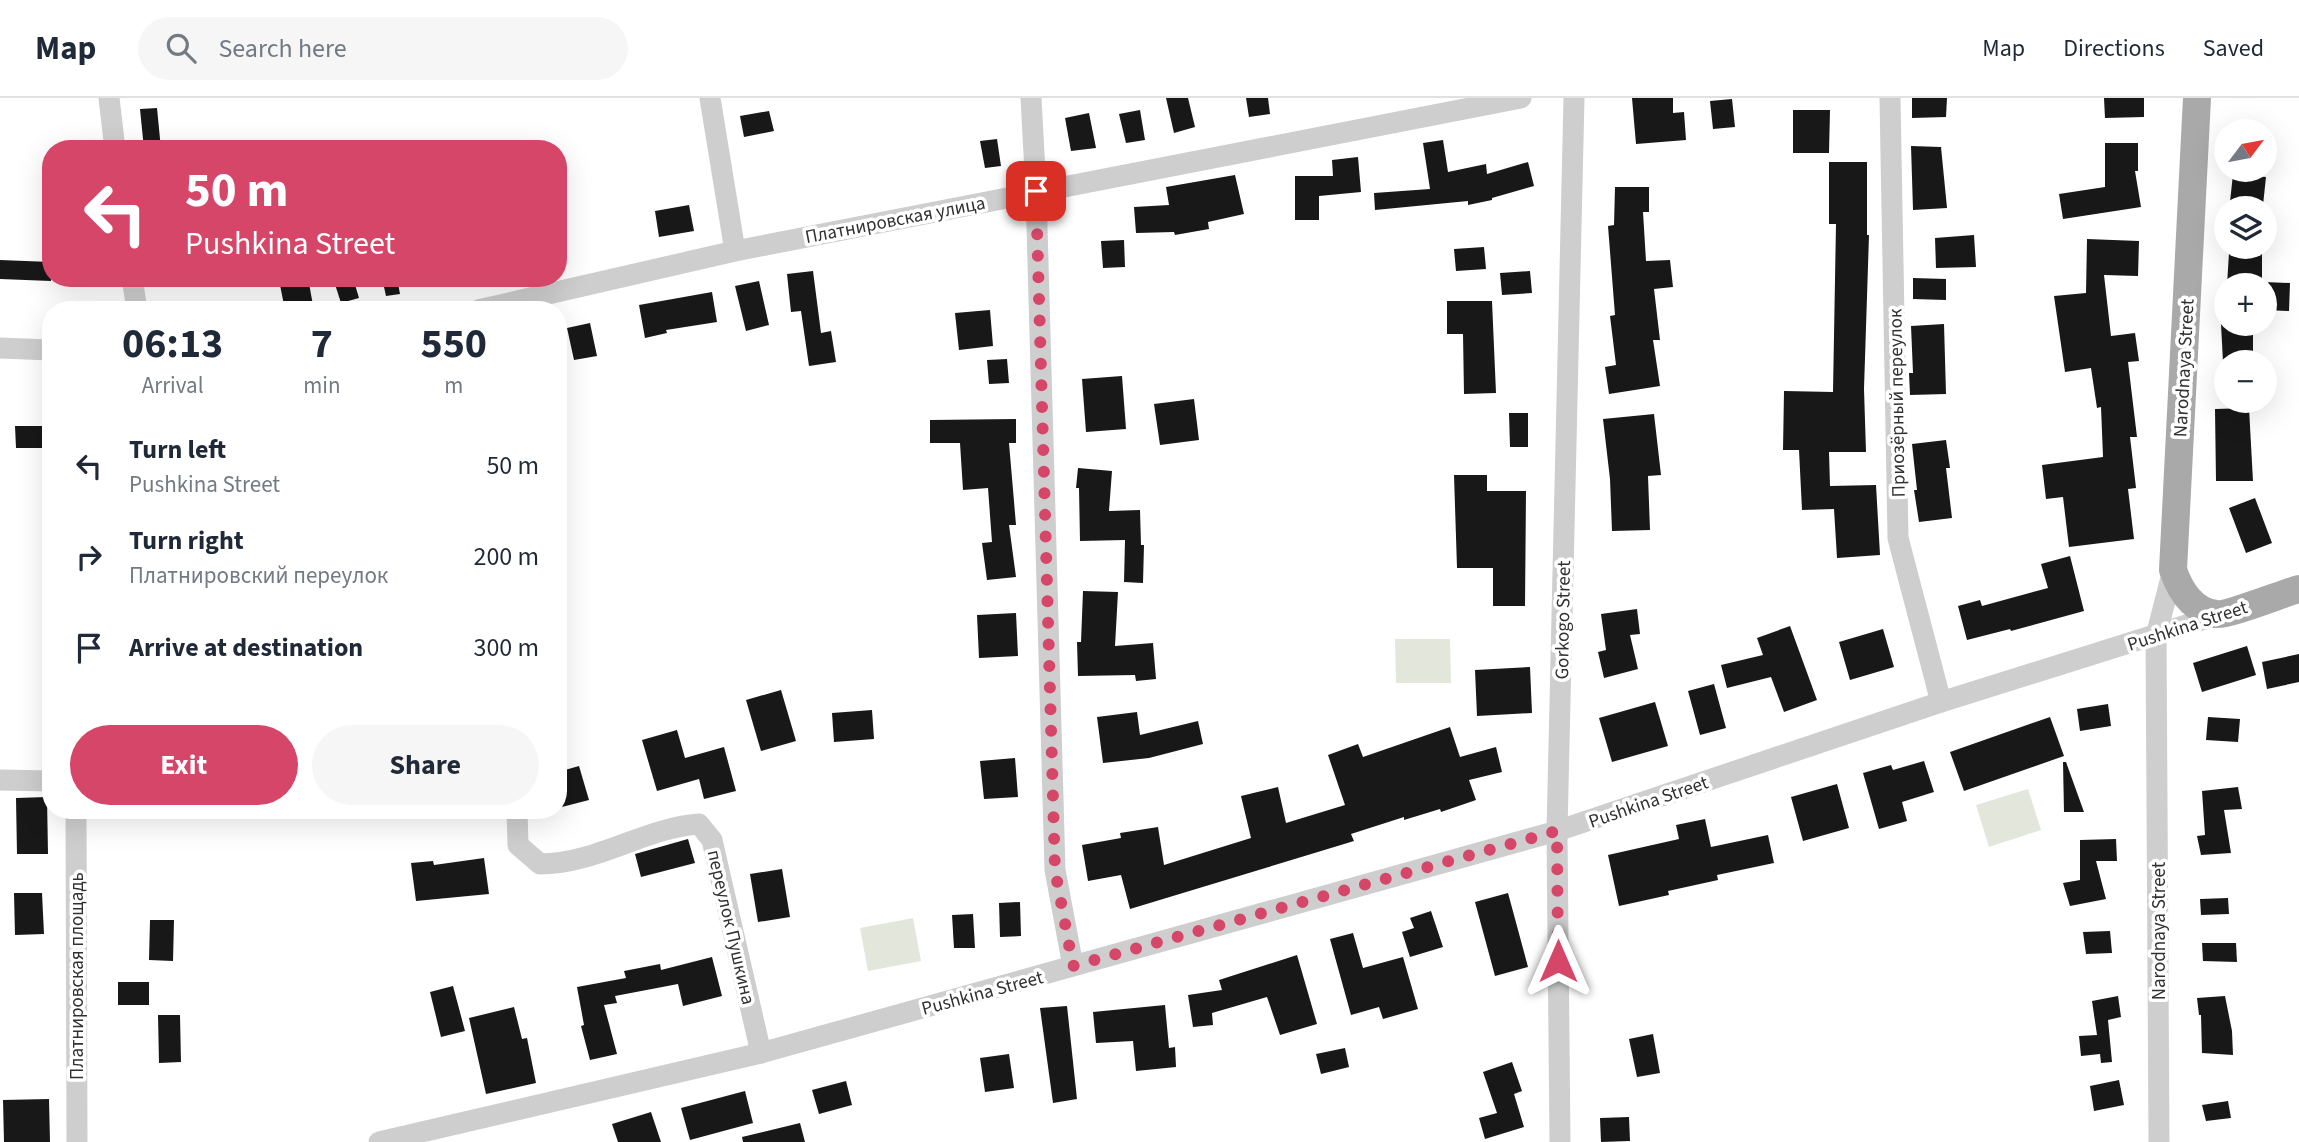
<!DOCTYPE html>
<html lang="en">
<head>
<meta charset="utf-8">
<style>
  :root { --surface:#fff; --page:#f6f6f7; --text:#1f2937; --muted:#747a83; --line:#e0e1e3; --accent:#d54669 }
  body { margin:0; font-family:"Source Sans 3",sans-serif; background:var(--page); color:var(--text); height:100vh; display:flex; flex-direction:column; font-size:26px; white-space:nowrap }
  * { box-sizing:border-box; margin:0 }
  p { font-size:23px; color:var(--muted) }
  .icon { flex:none; width:38px; height:38px; fill:none; stroke:currentColor; stroke-width:2; stroke-linecap:round; stroke-linejoin:round }
  .map { position:relative; flex:1; overflow:hidden }
  .drawer { position:absolute; left:42px; top:203px; width:525px; height:518px; display:flex; flex-direction:column; background:var(--surface); border-radius:28px; box-shadow:0 7px 28px #0002 }
  .drawer>* { flex:none }
  .guide { position:absolute; left:42px; top:42px; width:525px; height:147px; border-radius:28px; box-shadow:0 7px 28px #0002; background:#d54669; color:#fff; overflow:hidden }
  .needle { width:46px; rotate:58deg }
  .fabs { position:absolute; left:2214px; top:21px; display:grid; gap:14px }
  .fabs a { display:grid; place-items:center; width:63px; height:63px; border-radius:50%; background:var(--surface); box-shadow:0 7px 28px #0002; font-size:35px }
  .pin { position:absolute; display:grid; place-items:center; width:60px; height:60px; color:#fff; margin:-30px; border-radius:14px; box-shadow:0 4px 10px #0006 }
  .me { position:absolute; width:77px; margin:-38px; rotate:0deg; stroke-linejoin:round; filter:drop-shadow(0 0 5px #0008) }
  .turn { display:flex; align-items:center; gap:24px; height:147px; padding:0 28px; font-size:32px }
  .turn .icon { width:91px; height:91px; stroke-width:2.5 }
  .turn b { display:block; font-size:49px; line-height:60px }
  .eta { display:flex; justify-content:space-evenly; align-items:center; height:119px; text-align:center }
  .eta b { font-size:42px; font-weight:700; line-height:49px }
  .button { display:flex; gap:14px; margin-top:auto; padding:14px 28px }
  .button a { flex:1; height:80px; border-radius:42px; background:var(--accent); color:#fff; font-size:28px; font-weight:700; line-height:80px; text-align:center }
  .button a+a { background:var(--page); color:var(--text) }
  ul { padding:0; list-style:none }
  li { display:flex; align-items:center; gap:21px; height:91px; padding:0 28px }
  li div { flex:1 }
  li b { display:block; font-size:26px }
  li em { font-style:normal }
  header { display:flex; align-items:center; gap:42px; box-sizing:border-box; height:98px; padding:0 35px; background:var(--surface); border-bottom:2px solid var(--line) }
  header strong { font-size:33px }
  nav { display:flex; gap:38px; margin-inline-start:auto; font-size:24px }
  .search { width:490px; height:63px; background:var(--page); display:flex; align-items:center; gap:18px; box-sizing:border-box; padding:0 24px; border-radius:38px; color:var(--muted); font-size:26px }
  .map>svg:first-child { display:block }
  .green { fill:#e3e7db }
  .building { fill:#181818 }
  .lines { fill:none; stroke-linecap:round; stroke-linejoin:round }
  .minor { stroke:#cecece; stroke-width:21 }
  .major { stroke:#a9a9a9; stroke-width:28 }
  .route { stroke:#d54669; stroke-width:12; stroke-dasharray:0 21.6 }
  .labels { text-anchor:middle; stroke-width:7; stroke-linejoin:round; paint-order:stroke }
  .street-label { font-size:19px; fill:#313131; stroke:#fff }
</style>
</head>
<body>
<header>
<strong>Map</strong>
<div class="search"><svg class="icon" aria-label="search" viewBox="0 0 24 24"><circle cx="10" cy="10" r="6"/><path d="M15 15l6 6"/></svg>Search here</div>
<nav><a>Map</a><a>Directions</a><a>Saved</a></nav>
</header>
<div class="map">
<svg width="2299" height="1044" viewBox="0 0 2299 1044">
  <rect width="100%" height="100%" fill="#fff"/>
  <g class="green">
    <polygon points="1395,541 1450,541 1451,585 1396,585"/>
    <polygon points="2028,691 2041,732 1989,749 1976,707"/>
    <polygon points="913,820 921,863 868,873 860,830"/>
  </g>
  <g class="building">
    <polygon points="1166,0 1188,0 1195,29 1174,35"/>
    <polygon points="1246,0 1268,0 1270,16 1249,19"/>
    <polygon points="1632,0 1673,0 1673,15 1684,14 1686,42 1636,46"/>
    <polygon points="1912,0 1947,0 1946,19 1912,20"/>
    <polygon points="2104,0 2144,0 2144,19 2105,20"/>
    <polygon points="1732,1 1735,29 1713,31 1710,3"/>
    <polygon points="157,10 161,51 144,51 140,11"/>
    <polygon points="1140,12 1145,42 1126,45 1119,16"/>
    <polygon points="1793,12 1830,12 1829,55 1793,55"/>
    <polygon points="769,13 774,33 744,39 740,18"/>
    <polygon points="1089,15 1096,50 1071,53 1065,20"/>
    <polygon points="997,41 1001,68 985,70 980,43"/>
    <polygon points="1443,42 1448,74 1486,66 1487,76 1528,64 1534,88 1492,100 1492,102 1468,107 1468,103 1375,112 1374,95 1430,91 1423,45"/>
    <polygon points="2105,45 2138,45 2138,73 2135,73 2141,109 2063,121 2059,96 2105,89"/>
    <polygon points="1911,48 1941,49 1947,110 1913,112"/>
    <polygon points="1358,59 1361,94 1319,98 1319,122 1295,122 1295,78 1333,78 1332,62"/>
    <polygon points="1829,64 1867,64 1867,137 1869,137 1864,291 1866,354 1829,354 1830,388 1876,387 1880,457 1837,460 1834,411 1802,412 1799,352 1783,352 1784,293 1833,294 1836,126 1829,126"/>
    <polygon points="2233,76 2266,79 2263,107 2230,104"/>
    <polygon points="1235,77 1244,116 1208,124 1209,131 1175,137 1174,134 1136,135 1134,109 1169,107 1166,89"/>
    <polygon points="1615,89 1649,89 1649,114 1643,114 1646,163 1670,162 1673,189 1654,191 1660,242 1653,242 1660,288 1609,296 1605,269 1616,267 1610,218 1615,217 1608,128 1614,127"/>
    <polygon points="689,107 694,133 659,139 655,113"/>
    <polygon points="1974,137 1976,169 1936,170 1935,140"/>
    <polygon points="2087,141 2139,143 2138,178 2104,177 2111,238 2135,235 2139,263 2128,264 2137,339 2130,339 2136,390 2128,391 2134,441 2069,449 2063,399 2046,401 2042,367 2103,359 2101,309 2097,310 2091,270 2065,274 2054,198 2086,195"/>
    <polygon points="1124,142 1125,169 1103,170 1101,143"/>
    <polygon points="1484,149 1486,171 1456,173 1454,151"/>
    <polygon points="2229,155 2262,155 2262,187 2227,187"/>
    <polygon points="0,162 51,164 51,183 0,181"/>
    <polygon points="813,173 821,235 831,233 836,264 809,268 801,213 791,214 787,176"/>
    <polygon points="1530,173 1532,195 1502,197 1500,175"/>
    <polygon points="290,180 308,180 313,207 285,212 279,182"/>
    <polygon points="333,180 353,180 359,200 341,205"/>
    <polygon points="382,180 397,180 400,196 386,198"/>
    <polygon points="1913,180 1946,181 1946,202 1913,201"/>
    <polygon points="759,183 769,227 746,233 735,188"/>
    <polygon points="2264,184 2290,185 2289,213 2264,212"/>
    <polygon points="712,194 717,224 666,232 667,235 645,240 639,207"/>
    <polygon points="1447,203 1492,203 1496,295 1464,296 1463,236 1447,236"/>
    <polygon points="990,212 993,248 959,252 955,215"/>
    <polygon points="590,225 597,258 574,262 567,230"/>
    <polygon points="1944,226 1946,296 1910,297 1909,275 1913,275 1911,228"/>
    <polygon points="2221,226 2253,226 2253,264 2223,264"/>
    <polygon points="1007,261 1009,285 989,286 987,262"/>
    <polygon points="1122,278 1126,331 1086,334 1082,281"/>
    <polygon points="1194,301 1199,342 1160,347 1154,306"/>
    <polygon points="2249,310 2253,383 2216,383 2215,311"/>
    <polygon points="1509,315 1528,315 1528,349 1510,349"/>
    <polygon points="1654,316 1661,377 1648,378 1650,432 1612,433 1610,381 1603,321"/>
    <polygon points="1016,321 1016,345 1009,345 1016,427 1009,427 1016,479 987,482 982,445 992,444 988,390 963,392 960,345 930,345 930,322"/>
    <polygon points="15,328 51,328 51,350 16,350"/>
    <polygon points="1946,342 1950,370 1946,370 1952,420 1919,424 1914,392 1917,392 1912,346"/>
    <polygon points="1078,370 1112,373 1109,413 1140,412 1141,447 1144,447 1143,485 1124,484 1125,442 1080,443 1079,390 1076,390"/>
    <polygon points="1454,377 1487,377 1487,393 1526,393 1525,508 1493,508 1493,470 1457,470"/>
    <polygon points="2255,400 2272,445 2246,455 2229,410"/>
    <polygon points="2070,458 2084,513 2011,533 2010,531 1967,542 1958,508 1980,502 1982,508 2048,490 2041,466"/>
    <polygon points="1083,493 1118,494 1115,548 1153,545 1156,581 1136,583 1135,577 1078,578 1077,544 1081,544"/>
    <polygon points="1637,511 1640,536 1630,537 1638,571 1604,580 1598,554 1606,552 1601,516"/>
    <polygon points="1016,515 1018,558 979,560 977,517"/>
    <polygon points="1790,528 1817,602 1784,614 1771,579 1727,590 1721,567 1763,557 1757,540"/>
    <polygon points="1883,531 1894,569 1850,582 1839,544"/>
    <polygon points="2247,548 2256,577 2202,594 2193,565"/>
    <polygon points="2299,556 2299,584 2267,591 2262,564"/>
    <polygon points="1530,569 1532,615 1477,618 1475,572"/>
    <polygon points="1714,586 1726,630 1700,637 1688,593"/>
    <polygon points="781,592 796,643 761,653 746,602"/>
    <polygon points="1655,604 1668,648 1612,664 1599,620"/>
    <polygon points="2108,606 2111,628 2080,633 2077,611"/>
    <polygon points="872,612 874,641 834,644 832,615"/>
    <polygon points="1137,614 1140,637 1198,623 1203,646 1149,660 1103,665 1097,619"/>
    <polygon points="2050,619 2064,658 1964,693 1950,654"/>
    <polygon points="2208,619 2240,621 2238,644 2206,642"/>
    <polygon points="1450,629 1460,659 1496,649 1502,674 1469,682 1476,702 1441,714 1440,711 1404,722 1404,719 1351,736 1354,743 1130,811 1121,777 1088,783 1082,747 1121,740 1120,735 1158,729 1164,767 1251,740 1241,698 1278,689 1286,725 1345,707 1328,657 1358,646 1363,659"/>
    <polygon points="677,632 685,660 724,649 736,693 704,701 699,681 657,693 642,642"/>
    <polygon points="1015,660 1018,699 984,701 980,663"/>
    <polygon points="1924,663 1934,694 1902,704 1907,723 1879,731 1863,675 1891,667 1893,672"/>
    <polygon points="2063,664 2066,664 2084,714 2064,714"/>
    <polygon points="579,668 589,702 558,710 558,674"/>
    <polygon points="1837,686 1849,730 1803,743 1791,699"/>
    <polygon points="2238,689 2242,711 2224,712 2231,755 2201,757 2197,738 2205,737 2202,693"/>
    <polygon points="47,699 48,756 17,756 16,700"/>
    <polygon points="1705,721 1711,749 1768,737 1774,765 1717,777 1718,782 1668,793 1669,797 1619,808 1608,757 1679,741 1676,727"/>
    <polygon points="688,741 695,765 641,779 635,756"/>
    <polygon points="2116,741 2117,763 2096,763 2106,801 2070,808 2063,785 2080,782 2080,742"/>
    <polygon points="484,760 489,796 416,803 411,765 433,763 434,767"/>
    <polygon points="782,771 790,819 758,824 750,776"/>
    <polygon points="14,795 42,795 44,836 15,837"/>
    <polygon points="1508,795 1528,869 1495,878 1475,804"/>
    <polygon points="2228,800 2229,816 2201,817 2200,801"/>
    <polygon points="1020,804 1021,838 1000,839 999,805"/>
    <polygon points="1431,813 1443,849 1410,859 1402,834 1414,830 1410,820"/>
    <polygon points="973,816 975,850 954,850 952,817"/>
    <polygon points="150,822 174,822 173,863 149,862"/>
    <polygon points="2110,833 2112,855 2086,856 2083,834"/>
    <polygon points="1353,835 1363,870 1403,859 1418,911 1383,921 1379,909 1351,917 1330,841"/>
    <polygon points="2202,845 2236,845 2237,864 2203,863"/>
    <polygon points="1297,857 1317,926 1280,937 1267,899 1212,915 1213,927 1193,929 1188,897 1222,892 1219,882"/>
    <polygon points="712,859 722,898 683,908 678,886 615,898 617,905 604,907 617,956 590,962 581,928 584,927 577,889 626,880 624,873 660,866 661,872"/>
    <rect x="118" y="884" width="31" height="23"/>
    <polygon points="453,888 465,933 441,939 430,894"/>
    <polygon points="2118,898 2121,919 2108,922 2112,964 2101,965 2100,956 2081,958 2079,938 2097,937 2092,903"/>
    <polygon points="2225,898 2232,933 2233,957 2202,955 2201,917 2199,917 2197,900"/>
    <polygon points="1165,907 1169,950 1175,949 1176,969 1136,973 1133,943 1096,945 1093,914"/>
    <polygon points="1067,908 1077,1001 1053,1005 1040,910"/>
    <polygon points="514,909 522,941 527,940 536,985 486,996 469,920"/>
    <polygon points="158,917 180,917 181,964 159,965"/>
    <polygon points="1653,936 1660,975 1637,979 1629,941"/>
    <polygon points="1345,950 1349,969 1321,976 1316,956"/>
    <polygon points="1009,956 1014,990 985,994 980,960"/>
    <polygon points="1512,964 1522,993 1514,996 1524,1029 1485,1041 1479,1020 1497,1015 1483,974"/>
    <polygon points="2119,982 2124,1007 2094,1013 2090,988"/>
    <polygon points="846,983 852,1007 819,1016 812,992"/>
    <polygon points="745,993 753,1025 690,1042 681,1010"/>
    <polygon points="49,1001 50,1044 4,1044 3,1002"/>
    <polygon points="2228,1003 2231,1020 2206,1023 2202,1007"/>
    <polygon points="651,1014 661,1044 618,1044 612,1026"/>
    <polygon points="1629,1019 1630,1043 1601,1044 1600,1020"/>
    <polygon points="800,1025 805,1044 743,1044 742,1039"/>
  </g>
  <g class="lines">
    <g class="minor">
      <polyline points="109,0 115,51"/>
      <polyline points="710,0 735,153"/>
      <polyline points="1031,0 1036,93 1055,772 1073,868"/>
      <polyline points="1890,0 1898,440 1941,604"/>
      <polyline points="132,180 137,212"/>
      <polyline points="478,212 735,153 1521,0"/>
      <polyline points="0,250 51,252"/>
      <polyline points="0,682 51,683"/>
      <polyline points="76,712 77,1044"/>
      <path d="M517,712L518,747L540,766C596,766 644,730 699,726L712,742L761,955"/>
      <polyline points="379,1044 761,955 1557,733 1941,604 2218,517"/>
      <polyline points="1560,1044 1557,733 1574,0"/>
      <polyline points="2159,1044 2156,538 2173,472"/>
    </g>
    <path class="major" d="M2197,0L2173,472C2180,492 2192,513 2216,516C2227,518 2284,495 2299,491"/>
  </g>
  <g class="lines">
    <polyline class="route" points="1036,93 1055,772 1073,868 1557,733 1558,863"/>
  </g>
  <g class="labels">
    <g class="street-label">
      <text transform="translate(895 121) rotate(-11)" y="7">Платнировская улица</text>
      <text transform="translate(2183 270) rotate(-87)" y="7">Narodnaya Street</text>
      <text transform="translate(1896 305) rotate(-91)" y="7">Приозёрный переулок</text>
      <text transform="translate(1562 522) rotate(-89)" y="7">Gorkogo Street</text>
      <text transform="translate(2187 527) rotate(-18)" y="7">Pushkina Street</text>
      <text transform="translate(1648 703) rotate(-19)" y="7">Pushkina Street</text>
      <text transform="translate(732 829) rotate(77)" y="7">переулок Пушкина</text>
      <text transform="translate(2158 833) rotate(-90)" y="7">Narodnaya Street</text>
      <text transform="translate(76 878) rotate(-90)" y="7">Платнировская площадь</text>
      <text transform="translate(982 894) rotate(-15)" y="7">Pushkina Street</text>
    </g>
  </g>
</svg>
<div class="fabs">
<a><svg class="needle" viewBox="-14 -14 28 28"><path d="M0-13l5 13h-10z" fill="#e53935"/><path d="M0 13l5-13h-10z" fill="#747a83"/></svg></a>
<a><svg class="icon" aria-label="layers" viewBox="0 0 24 24"><path d="M12 4l9 5-9 5-9-5zM3 14l9 5 9-5"/></svg></a>
<a>+</a>
<a>−</a>
</div>
<div class="pin" style="left:1036px;top:93px;background:#d93025"><svg class="icon" aria-label="arrive" viewBox="0 0 24 24"><path d="M6 21V4h12l-3 4 3 4H6"/></svg></div>
<svg class="me" style="left:1558px;top:863px" viewBox="-20 -20 40 40"><path d="M0-17L14 15 0 8-14 15z" fill="#d54669" stroke="#fff" stroke-width="4"/></svg>
<div class="guide">
<div class="turn"><svg class="icon" aria-label="left" viewBox="0 0 24 24"><path d="M17 20v-9H6M10 6l-5 5 5 5"/></svg><div><b>50 m</b>Pushkina Street</div></div>
</div>
<section class="drawer">
<div class="eta">
<div><b>06:13</b><p>Arrival</p></div>
<div><b>7</b><p>min</p></div>
<div><b>550</b><p>m</p></div>
</div>
<ul>
<li><svg class="icon" aria-label="left" viewBox="0 0 24 24"><path d="M17 20v-9H6M10 6l-5 5 5 5"/></svg><div><b>Turn left</b><p>Pushkina Street</p></div><em>50 m</em></li>
<li><svg class="icon" aria-label="right" viewBox="0 0 24 24"><path d="M7 20v-9h11M14 6l5 5-5 5"/></svg><div><b>Turn right</b><p>Платнировский переулок</p></div><em>200 m</em></li>
<li><svg class="icon" aria-label="arrive" viewBox="0 0 24 24"><path d="M6 21V4h12l-3 4 3 4H6"/></svg><div><b>Arrive at destination</b></div><em>300 m</em></li>
</ul>
<div class="button"><a>Exit</a><a>Share</a></div>
</section>
</div>
</body>
</html>
